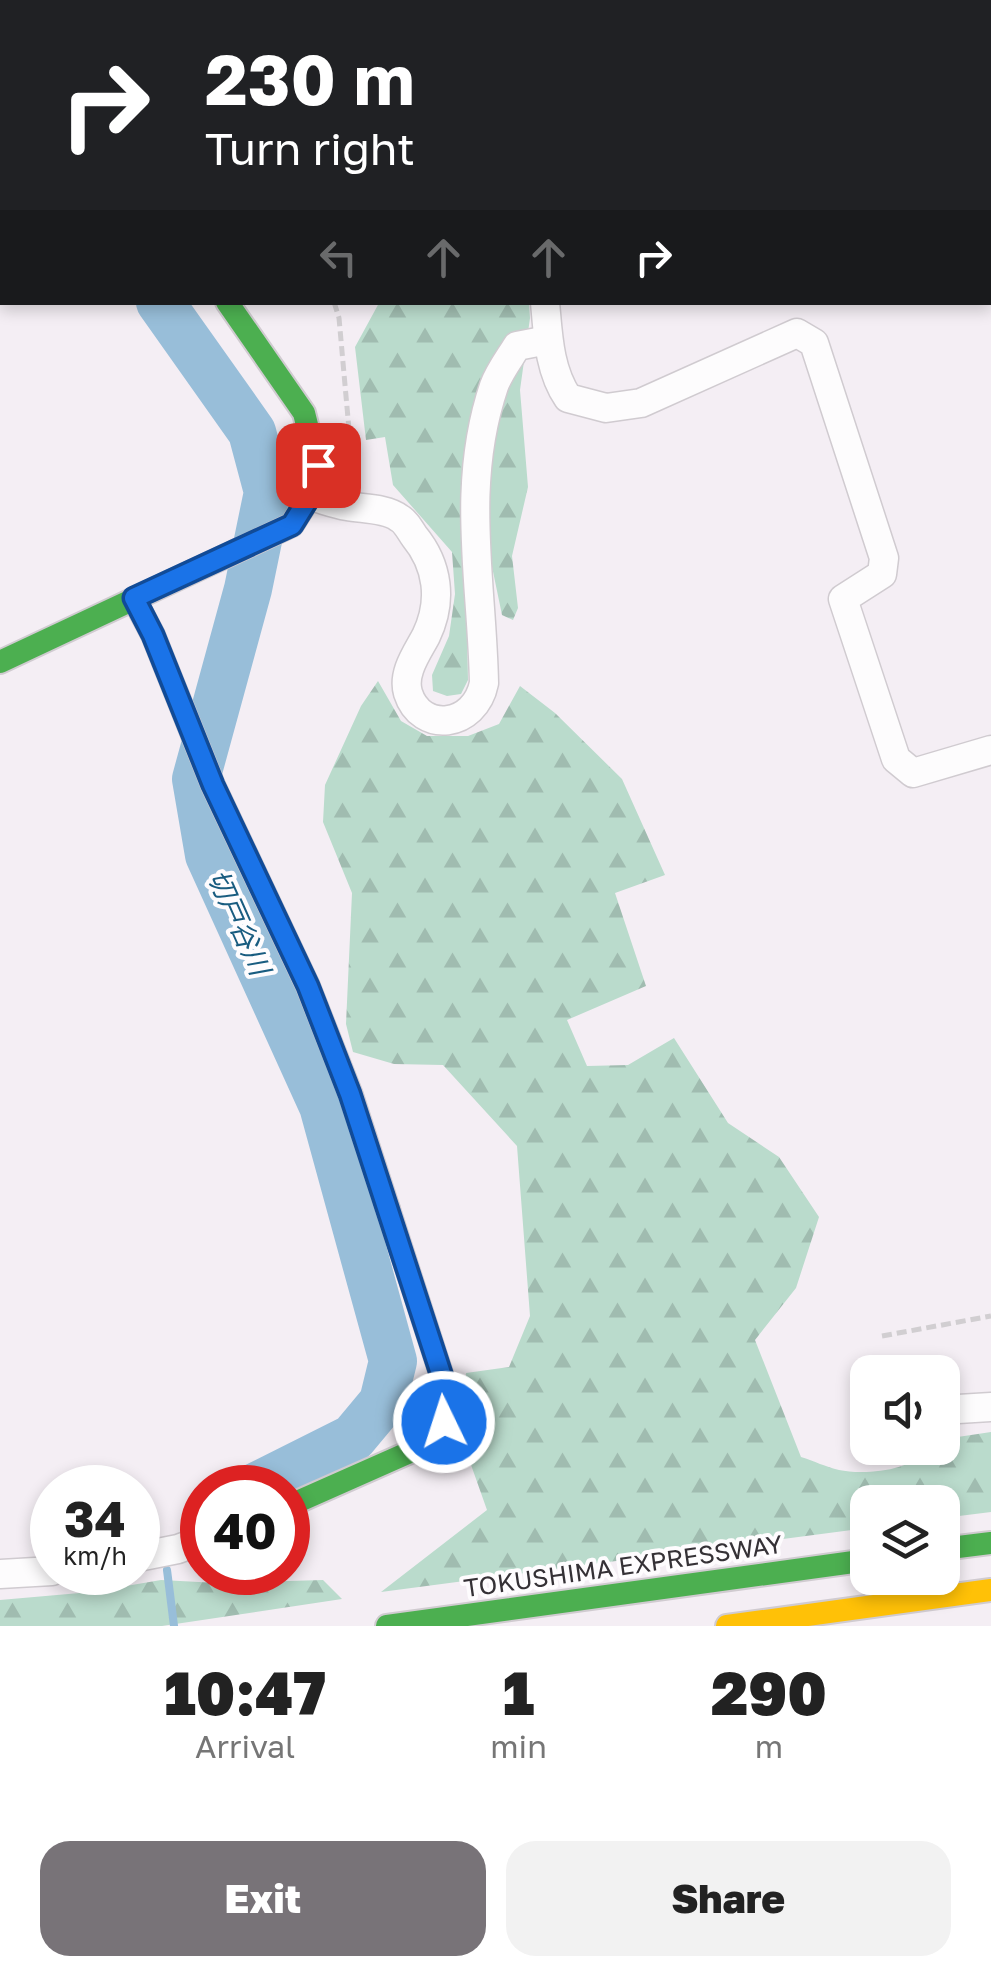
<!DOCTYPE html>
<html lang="en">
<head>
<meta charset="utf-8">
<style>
  :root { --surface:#fff; --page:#f2f2f2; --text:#222; --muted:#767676; --accent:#787378 }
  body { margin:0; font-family:"Golos Text","Noto Sans JP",sans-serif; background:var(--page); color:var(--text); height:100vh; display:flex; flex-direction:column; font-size:38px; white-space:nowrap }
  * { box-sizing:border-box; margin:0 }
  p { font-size:32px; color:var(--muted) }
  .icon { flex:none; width:55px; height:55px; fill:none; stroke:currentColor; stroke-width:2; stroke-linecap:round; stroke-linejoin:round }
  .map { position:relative; height:1626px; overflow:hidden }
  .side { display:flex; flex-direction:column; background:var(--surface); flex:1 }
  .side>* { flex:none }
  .hud { position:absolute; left:0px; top:0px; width:992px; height:305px; box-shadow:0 5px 15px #0003; background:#202124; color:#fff; overflow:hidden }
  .buttons { position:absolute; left:850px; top:1355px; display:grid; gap:20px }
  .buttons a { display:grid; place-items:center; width:110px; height:110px; border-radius:20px; background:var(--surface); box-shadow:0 5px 15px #0003; font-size:50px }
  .speed { position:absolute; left:30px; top:1465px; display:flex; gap:20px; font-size:50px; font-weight:700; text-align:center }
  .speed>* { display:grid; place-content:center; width:130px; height:130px; border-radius:50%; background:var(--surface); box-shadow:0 5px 15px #0003; line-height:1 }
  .speed small { font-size:25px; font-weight:400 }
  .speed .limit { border:15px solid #d22; background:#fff; color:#111 }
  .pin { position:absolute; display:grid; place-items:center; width:85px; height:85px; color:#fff; margin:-42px; border-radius:20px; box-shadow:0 5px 15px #0006 }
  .me { position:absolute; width:110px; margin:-55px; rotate:356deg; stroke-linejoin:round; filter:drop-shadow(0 0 8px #0008) }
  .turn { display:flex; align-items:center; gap:35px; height:210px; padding:0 40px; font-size:45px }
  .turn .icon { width:130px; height:130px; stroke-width:2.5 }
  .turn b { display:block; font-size:70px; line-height:85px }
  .lanes { display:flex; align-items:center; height:95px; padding:0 40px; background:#0003; justify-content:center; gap:50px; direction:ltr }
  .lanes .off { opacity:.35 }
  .eta { display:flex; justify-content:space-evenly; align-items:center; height:170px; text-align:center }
  .eta b { font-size:60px; font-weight:800; line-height:70px }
  .cta { display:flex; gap:20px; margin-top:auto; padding:20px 40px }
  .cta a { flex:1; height:115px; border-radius:30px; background:var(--accent); color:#fff; font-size:40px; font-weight:800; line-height:115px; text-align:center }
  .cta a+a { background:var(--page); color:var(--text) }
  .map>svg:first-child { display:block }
  .forest { fill:url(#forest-firs) }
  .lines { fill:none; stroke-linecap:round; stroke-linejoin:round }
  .stream { stroke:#98bed9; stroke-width:8 }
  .river { stroke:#98bed9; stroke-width:48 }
  .street-casing { stroke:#d0cbd0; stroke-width:31 }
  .fast-casing { stroke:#d0cbd0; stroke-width:26 }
  .slow-casing { stroke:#d0cbd0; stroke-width:26 }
  .path { stroke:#d1ced1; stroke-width:5; stroke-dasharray:10 5; stroke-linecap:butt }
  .street { stroke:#fdfcfd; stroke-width:28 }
  .fast { stroke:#4caf50; stroke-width:22 }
  .slow { stroke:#ffc107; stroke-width:22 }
  .route-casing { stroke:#114b97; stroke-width:25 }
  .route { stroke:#1a73e8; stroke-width:18 }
  .labels { text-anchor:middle; stroke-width:8; stroke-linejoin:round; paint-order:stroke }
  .street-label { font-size:25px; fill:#353136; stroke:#fefcfe }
  .water-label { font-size:28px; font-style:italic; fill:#195c80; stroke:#fefcfe }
</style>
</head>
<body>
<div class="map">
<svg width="991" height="1626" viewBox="0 0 991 1626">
  <defs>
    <pattern id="forest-firs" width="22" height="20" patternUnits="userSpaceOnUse" patternTransform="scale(2.5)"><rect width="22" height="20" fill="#badbcc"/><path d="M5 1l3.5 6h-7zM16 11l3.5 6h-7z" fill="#a0bcb0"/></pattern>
  </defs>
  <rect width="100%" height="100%" fill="#f4eef4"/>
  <g class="forest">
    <polygon points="131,0 360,0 360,2 133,2"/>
    <polygon points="379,303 529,303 530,318 520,390 528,487 512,556 518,608 513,620 502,615 490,557 465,541 468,680 461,694 447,696 433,691 432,675 449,636 455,594 452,552 393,485 385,437 366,440 355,347"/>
    <path d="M378,681L401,721L427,736H468L499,724L520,686L555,713L622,779L665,875L615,893L646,986L567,1020L587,1066L628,1065L674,1038L728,1123L779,1157L819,1217L796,1288L755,1340L801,1457C814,1461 826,1467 839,1470C862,1475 914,1472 925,1448H942L943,1435L951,1438L991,1432V1512L943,1518L942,1502H868L867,1528L381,1592L487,1510L459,1431L466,1373L509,1367L530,1316L517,1146L443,1065L394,1064L353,1052L346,1024L352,893L323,822L325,785L361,706Z"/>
    <polygon points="161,1580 218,1583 323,1580 342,1599 162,1626 0,1626 0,1600 91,1592"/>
  </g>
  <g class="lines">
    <polyline class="stream" points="167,1570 174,1626"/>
    <g class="river">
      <polyline points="0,60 2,64"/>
      <polyline points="160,302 252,432 268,492 248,589 196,779 209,855 323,1106 393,1361 383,1402 353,1438 253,1488"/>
    </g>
    <g class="street-casing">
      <g id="street">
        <polyline points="498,0 498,2"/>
        <polyline points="948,0 951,2"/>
        <polyline points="990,38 991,39"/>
        <path d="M545,302C548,335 549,370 568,398L606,408L641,403L797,333L814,343L884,558L882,574L843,599L896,759L913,773L991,750"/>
        <path d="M310,496C322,499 335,504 347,506C363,509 386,508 399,518C405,521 410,530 414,536C438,565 443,601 426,636C417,653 402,673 408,693C421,734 475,728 484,683C482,582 460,486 494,386C499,372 509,359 517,346L548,340"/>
        <polyline points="942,1410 991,1407"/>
        <polyline points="138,1557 178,1549 202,1540"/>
        <polyline points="0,1574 52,1571"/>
      </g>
    </g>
    <g class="fast-casing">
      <g id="fast">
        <polyline points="10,0 12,2"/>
        <polyline points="0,662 292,525 310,496 317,465 304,413 227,302"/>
        <polyline points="288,1506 428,1444 444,1422 446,1389 388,1209"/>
        <polyline points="942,1549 991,1543"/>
        <polyline points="387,1626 868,1560"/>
      </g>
    </g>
    <g class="slow-casing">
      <g id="slow">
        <polyline points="134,599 153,635 213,785 308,986 351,1095 388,1209"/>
        <polyline points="727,1626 991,1590"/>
      </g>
    </g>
    <g class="path">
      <polyline points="118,0 120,2"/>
      <polyline points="334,302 339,318 353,474 351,484"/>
      <polyline points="882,1336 991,1316"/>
    </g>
    <use href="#street" class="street"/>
    <use href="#fast" class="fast"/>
    <use href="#slow" class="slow"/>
  </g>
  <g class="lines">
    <g class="route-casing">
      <polyline id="route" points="318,465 310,496 292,525 134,598 153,635 213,785 308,986 350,1094 446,1389 444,1422"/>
    </g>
    <use href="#route" class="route"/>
  </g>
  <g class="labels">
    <g class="street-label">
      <text transform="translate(623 1566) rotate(-8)" y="9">TOKUSHIMA EXPRESSWAY</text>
    </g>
    <g class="water-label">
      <text transform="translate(239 922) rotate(66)" y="10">切戸谷川</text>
    </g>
  </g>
</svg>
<div class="buttons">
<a><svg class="icon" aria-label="sound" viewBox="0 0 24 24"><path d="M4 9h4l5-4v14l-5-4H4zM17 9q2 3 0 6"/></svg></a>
<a><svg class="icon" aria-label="layers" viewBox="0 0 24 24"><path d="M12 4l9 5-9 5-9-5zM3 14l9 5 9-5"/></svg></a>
</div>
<div class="speed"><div>34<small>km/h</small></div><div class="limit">40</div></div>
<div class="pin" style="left:318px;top:465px;background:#d93025"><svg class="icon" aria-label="arrive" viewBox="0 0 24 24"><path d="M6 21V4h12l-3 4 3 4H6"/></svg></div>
<svg class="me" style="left:444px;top:1422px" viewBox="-20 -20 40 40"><circle r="17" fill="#1a73e8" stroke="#fff" stroke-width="3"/><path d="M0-11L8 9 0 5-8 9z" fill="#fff"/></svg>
<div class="hud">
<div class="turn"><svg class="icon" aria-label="right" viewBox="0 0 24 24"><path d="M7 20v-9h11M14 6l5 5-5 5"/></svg><div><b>230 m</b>Turn right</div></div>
<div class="lanes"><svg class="icon off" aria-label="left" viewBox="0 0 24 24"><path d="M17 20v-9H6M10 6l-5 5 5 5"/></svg><svg class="icon off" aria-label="ahead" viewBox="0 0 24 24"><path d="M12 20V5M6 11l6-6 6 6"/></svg><svg class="icon off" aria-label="ahead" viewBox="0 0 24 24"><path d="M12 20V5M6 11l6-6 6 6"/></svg><svg class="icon" aria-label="right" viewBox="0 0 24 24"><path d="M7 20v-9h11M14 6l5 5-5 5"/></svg></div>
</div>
</div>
<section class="side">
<div class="eta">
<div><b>10:47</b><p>Arrival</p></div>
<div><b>1</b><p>min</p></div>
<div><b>290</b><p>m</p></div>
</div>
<div class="cta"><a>Exit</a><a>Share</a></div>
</section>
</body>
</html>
